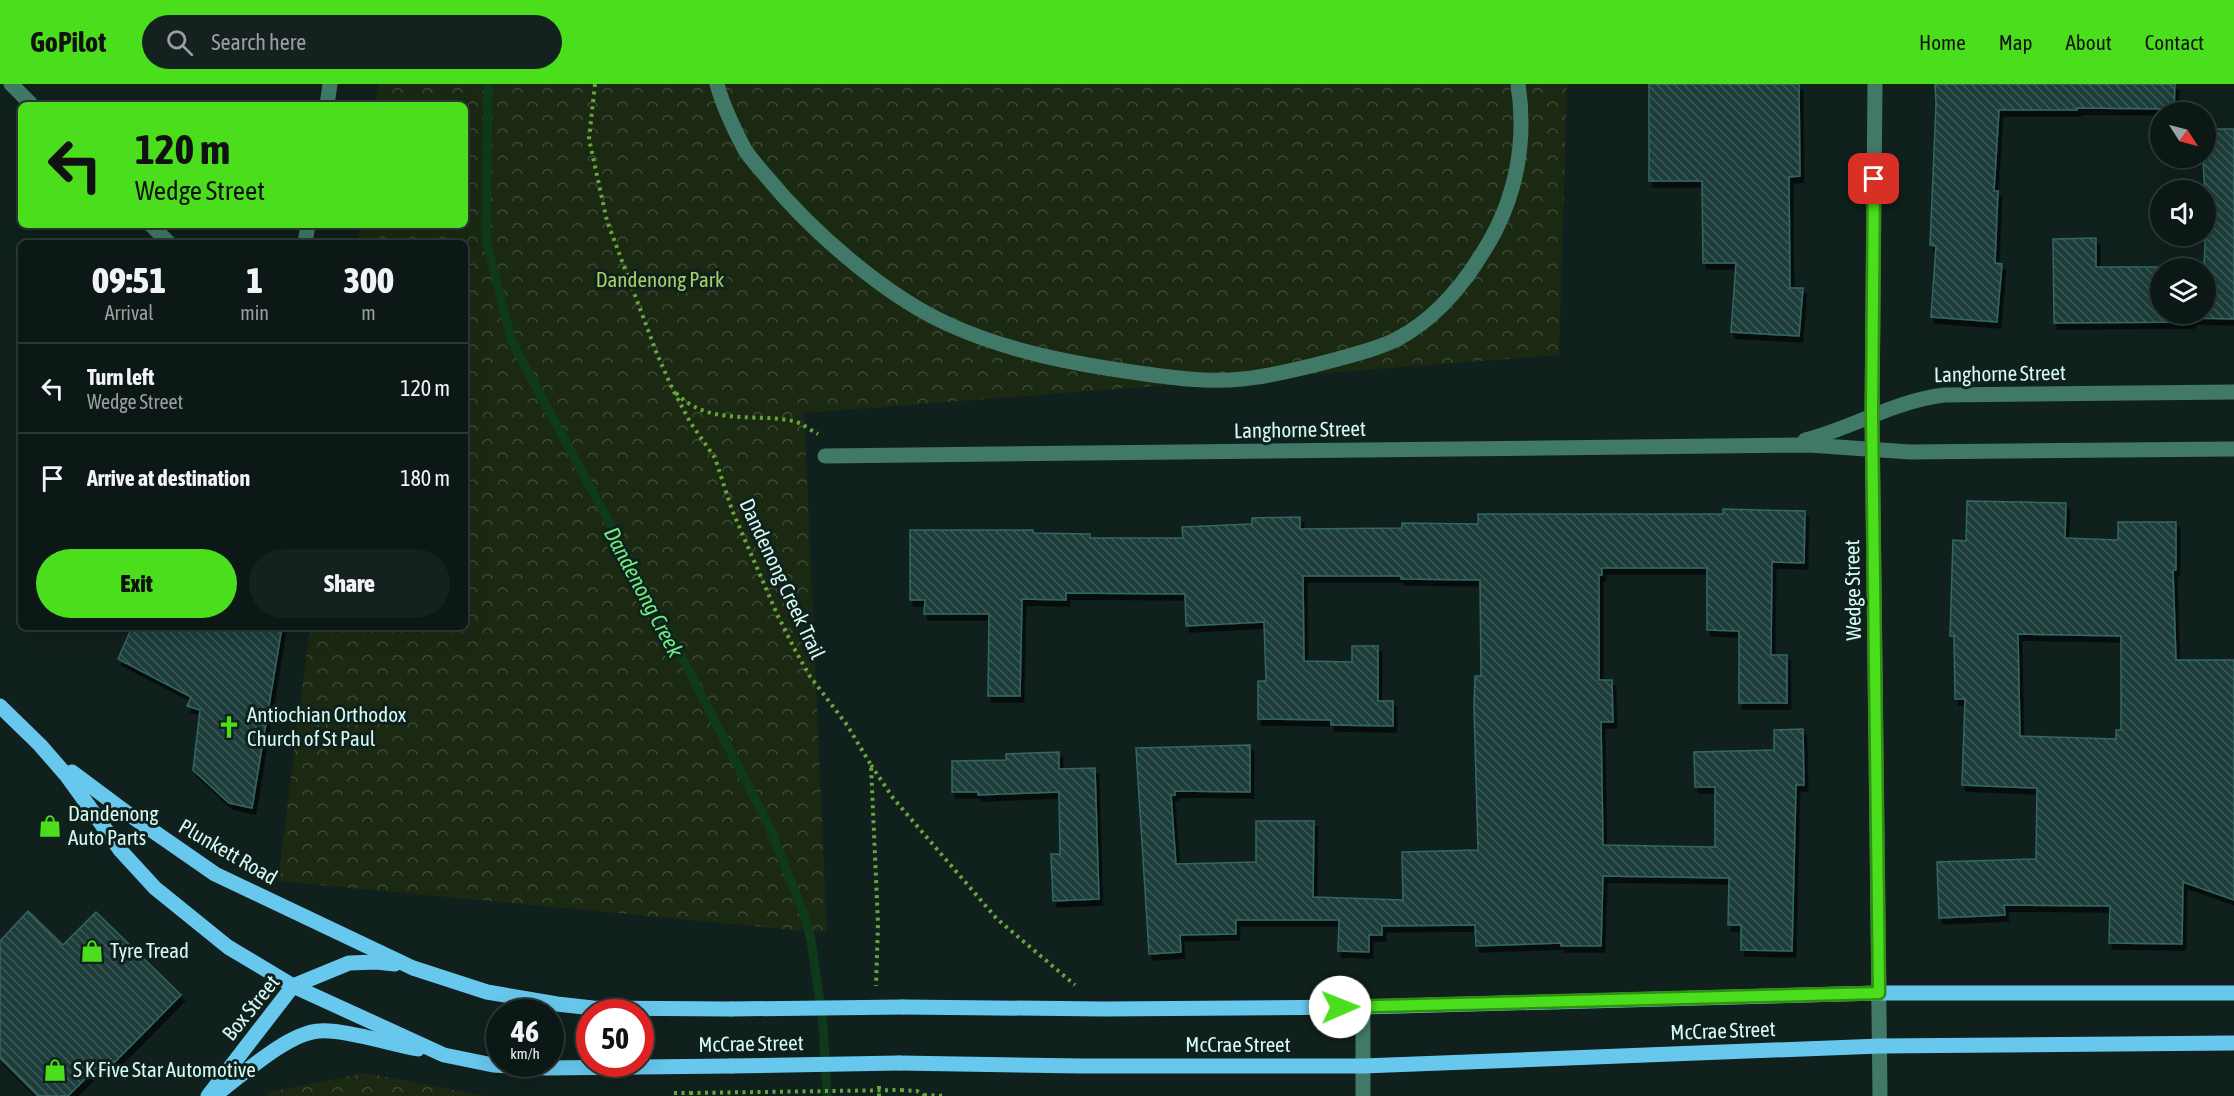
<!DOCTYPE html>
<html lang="en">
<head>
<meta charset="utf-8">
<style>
  :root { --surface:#0c1816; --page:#15211f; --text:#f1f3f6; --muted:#9aa0a1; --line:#2c3735; --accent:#4bde1c }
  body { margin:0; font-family:"Asap Condensed",sans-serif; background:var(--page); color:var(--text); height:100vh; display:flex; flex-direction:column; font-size:22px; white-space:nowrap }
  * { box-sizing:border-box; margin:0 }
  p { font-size:20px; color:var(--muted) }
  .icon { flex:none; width:33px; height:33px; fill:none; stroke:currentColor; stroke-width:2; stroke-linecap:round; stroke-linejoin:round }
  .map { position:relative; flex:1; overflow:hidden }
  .drawer { position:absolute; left:18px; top:156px; width:450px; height:390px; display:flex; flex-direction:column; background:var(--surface); border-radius:9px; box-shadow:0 6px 24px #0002,0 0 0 2px var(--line) }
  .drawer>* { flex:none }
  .hud { position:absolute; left:18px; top:18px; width:450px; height:126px; border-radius:9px; box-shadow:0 6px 24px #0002,0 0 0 2px var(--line); background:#4bde1c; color:#111; overflow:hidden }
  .needle { width:39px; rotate:126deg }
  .controls { position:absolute; left:2150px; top:18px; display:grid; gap:12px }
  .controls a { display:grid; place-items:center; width:66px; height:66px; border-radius:50%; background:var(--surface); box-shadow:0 6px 24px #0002,0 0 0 2px var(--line); font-size:30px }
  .speed { position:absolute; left:486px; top:915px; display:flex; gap:12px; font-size:30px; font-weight:700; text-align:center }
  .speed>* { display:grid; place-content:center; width:78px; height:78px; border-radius:50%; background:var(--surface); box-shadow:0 6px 24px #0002,0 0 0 2px var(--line); line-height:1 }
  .speed small { font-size:15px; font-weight:400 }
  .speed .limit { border:9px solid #d22; background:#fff; color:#111 }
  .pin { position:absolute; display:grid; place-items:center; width:51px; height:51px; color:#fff; margin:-26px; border-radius:12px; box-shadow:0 3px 9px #0006 }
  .me { position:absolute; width:66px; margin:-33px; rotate:89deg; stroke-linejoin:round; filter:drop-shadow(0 0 4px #0008) }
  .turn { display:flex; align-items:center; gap:21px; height:126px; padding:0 18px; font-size:27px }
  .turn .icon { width:78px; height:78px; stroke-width:2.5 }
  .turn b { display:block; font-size:42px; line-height:51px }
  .eta { display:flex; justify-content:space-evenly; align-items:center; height:102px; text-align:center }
  .eta b { font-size:36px; font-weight:800; line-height:42px }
  .action { display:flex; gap:12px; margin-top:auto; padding:12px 18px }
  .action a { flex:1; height:69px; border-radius:36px; background:var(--accent); color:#111; font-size:24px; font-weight:800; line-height:69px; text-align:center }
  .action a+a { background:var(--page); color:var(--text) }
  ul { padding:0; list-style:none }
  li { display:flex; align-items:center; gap:18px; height:90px; padding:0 18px; border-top:2px solid var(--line) }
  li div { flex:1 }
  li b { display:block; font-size:22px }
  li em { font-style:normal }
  header { display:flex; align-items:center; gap:36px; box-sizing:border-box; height:84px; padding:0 30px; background:var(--accent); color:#111 }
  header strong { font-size:28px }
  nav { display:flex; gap:33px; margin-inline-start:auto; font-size:21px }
  .search { width:420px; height:54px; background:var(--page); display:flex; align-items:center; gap:15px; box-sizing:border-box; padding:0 21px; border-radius:33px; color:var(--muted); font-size:22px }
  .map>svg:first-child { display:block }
  .park { fill:url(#park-crowns) }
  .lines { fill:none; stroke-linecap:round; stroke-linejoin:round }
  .stream { stroke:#0f391b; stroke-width:9 }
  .building { fill:url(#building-back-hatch); stroke:#336760; stroke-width:1.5; fill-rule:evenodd; filter:url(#shadow) }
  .path { stroke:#67a53d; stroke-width:4; stroke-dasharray:3 4.5; stroke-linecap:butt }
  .minor { stroke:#407968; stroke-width:15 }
  .major { stroke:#68c7ec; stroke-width:15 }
  .path-bridge { stroke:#67a53d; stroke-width:4; stroke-dasharray:3 4.5; stroke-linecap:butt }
  .major-bridge { stroke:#68c7ec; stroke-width:15 }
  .route-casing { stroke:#319012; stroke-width:15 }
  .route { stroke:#4bde1c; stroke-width:10 }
  .labels { text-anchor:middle; stroke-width:6; stroke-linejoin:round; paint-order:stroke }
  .park-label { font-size:21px; fill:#a6d069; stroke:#10201d }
  .street-label { font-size:21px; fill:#d4faf1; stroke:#10201d }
  .poi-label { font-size:21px; fill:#d4faf1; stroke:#10201d; text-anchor:start }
  .water-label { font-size:22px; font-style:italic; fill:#6eed7d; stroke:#10201d }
</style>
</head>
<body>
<header>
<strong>GoPilot</strong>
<div class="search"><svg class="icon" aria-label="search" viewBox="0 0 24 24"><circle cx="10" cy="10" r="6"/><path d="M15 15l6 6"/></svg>Search here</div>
<nav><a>Home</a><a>Map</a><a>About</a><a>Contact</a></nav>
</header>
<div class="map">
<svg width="2234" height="1012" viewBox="0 0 2234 1012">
  <defs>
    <pattern id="park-crowns" width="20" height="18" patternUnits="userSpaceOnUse" patternTransform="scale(1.5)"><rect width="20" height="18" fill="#1b2913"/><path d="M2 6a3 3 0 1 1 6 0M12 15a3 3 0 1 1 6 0" fill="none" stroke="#3b4936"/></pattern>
    <pattern id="building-back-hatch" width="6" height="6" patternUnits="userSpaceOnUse" patternTransform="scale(1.5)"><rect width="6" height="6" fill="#1e3e3a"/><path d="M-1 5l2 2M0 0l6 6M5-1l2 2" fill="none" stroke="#3e5b57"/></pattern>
    <filter id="shadow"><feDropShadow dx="3.5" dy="6" stdDeviation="0" flood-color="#0009"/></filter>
  </defs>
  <rect width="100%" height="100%" fill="#10201d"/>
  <g class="park">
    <polygon points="378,0 1567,0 1559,271 804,329 827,849 278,797 310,543 465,543 465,159 358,159 360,141 465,141 465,21 375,21"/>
    <polygon points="365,989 486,1012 265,1012 269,1008"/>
  </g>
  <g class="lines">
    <polyline class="stream" points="488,0 486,156 512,258 678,566 770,744 804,830 811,856 823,939 827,1012"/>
  </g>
  <g class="building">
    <polygon points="1649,0 1799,0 1800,92 1789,93 1790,204 1803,204 1799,252 1731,248 1736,179 1703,179 1702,97 1649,97"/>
    <polygon points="1935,0 2175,0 2174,25 2077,24 2077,26 1999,26 1994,107 1998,107 1995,179 2002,180 1997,238 1931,233 1936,162 1930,161 1936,20"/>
    <path d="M2205,45H2234V235L2192,234V238L2054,239L2053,155L2096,154V183H2204L2206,135L2203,74H2205ZM2160,184H2205V230H2160Z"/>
    <path d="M1967,417L2066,419L2065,454L2118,456V438H2176V486H2173L2176,576H2234V816L2183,798L2182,860L2109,859L2110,822L2004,821L2005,831L1939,834L1937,778L2036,775L2037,704L1962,701L1965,615H1955L1954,552H1950L1953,456L1966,457ZM2018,550L2121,552V646H2116V655L2020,652Z"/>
    <polygon points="1723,425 1805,427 1804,479 1772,478 1771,571 1787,571 1787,619 1739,619 1739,547 1707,546 1707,484 1602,484 1602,491 1599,491 1599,596 1612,596 1613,638 1601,638 1603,761 1715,763 1715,703 1695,703 1694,668 1774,666 1774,646 1803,645 1804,701 1796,701 1792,867 1741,866 1741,841 1728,841 1729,794 1603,792 1601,862 1561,862 1561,859 1476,862 1475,841 1382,842 1382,851 1369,851 1369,868 1338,867 1339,836 1236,836 1236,850 1180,851 1181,868 1149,870 1136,664 1250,661 1250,708 1175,707 1175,711 1171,711 1176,780 1256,778 1256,737 1314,737 1313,813 1403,816 1402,768 1478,766 1474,623 1475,592 1481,592 1480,496 1401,495 1401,492 1303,492 1304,577 1352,578 1352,562 1378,562 1378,617 1393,617 1393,642 1331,641 1331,636 1258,635 1258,597 1266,597 1264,538 1186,542 1185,510 1066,509 1066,516 1022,515 1020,612 988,612 989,530 924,530 925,516 910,516 910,446 1033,446 1033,449 1090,450 1090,454 1183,454 1182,443 1252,440 1252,434 1300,433 1300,445 1402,444 1402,439 1478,440 1478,430 1723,430"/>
    <polygon points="132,543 282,543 252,724 229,719 193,686 200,626 187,622 191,613 118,575"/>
    <polygon points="1059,668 1059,685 1095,684 1099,815 1053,817 1051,770 1060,770 1059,708 978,711 978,708 952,708 952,677 1006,676 1006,670"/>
    <polygon points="28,827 63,861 96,828 181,911 103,990 96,984 68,1012 38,1012 0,974 0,857"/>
  </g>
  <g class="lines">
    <g class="path">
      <polyline points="595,0 589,55 607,137 657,270 672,304 690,338 715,374 732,426 777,530 794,564 809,591 847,641 871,681 878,840 876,902"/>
      <path d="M676,309C708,342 753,329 793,337C802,339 810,346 818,350"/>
      <polyline points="871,681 893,714 997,835 1075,901"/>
      <polyline points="879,1002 879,1012"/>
      <polyline points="901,1006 917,1007 925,1012"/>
      <polyline points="674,1009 690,1009"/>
      <polyline points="924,1011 945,1012"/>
    </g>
    <g class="minor">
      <polyline points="11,0 32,21"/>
      <path d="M717,0C723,23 734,45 745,66C751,75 759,84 766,92C811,147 885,212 950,241C1008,267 1069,279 1132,288C1168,293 1205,299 1242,295C1273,292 1304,284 1334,276C1355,270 1378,265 1397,255C1434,236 1464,200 1485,165C1516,115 1527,58 1518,0"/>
      <polyline points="1875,0 1872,331 1880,1012"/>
      <polyline points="327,21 330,0"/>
      <polyline points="151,141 169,159"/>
      <polyline points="305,159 308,141"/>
      <path d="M1805,356C1853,344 1894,317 1944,311L2234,308"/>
      <polyline points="825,372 1809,361 1910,368 2234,365"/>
      <polyline points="1363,1012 1363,923"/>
    </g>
    <g class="major">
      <polyline points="0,622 40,661 67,692 121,767 155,804 228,863 293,902 444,971 493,981 547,984 731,982"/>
      <polyline points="72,688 127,729 215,790 413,884 487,908 557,920 593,924 731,925"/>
      <polyline points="903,923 1105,925 1363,923 1879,909 2234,909"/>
      <polyline points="899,979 1081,982 1363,982 1880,962 2234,959"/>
      <polyline points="208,1012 293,902 349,879 376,878 395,880"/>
      <path d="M214,1012C240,993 287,949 319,947C342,945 392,960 418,965"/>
    </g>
    <polyline class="path-bridge" points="690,1009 901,1006"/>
    <g class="major-bridge">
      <polyline points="731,925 903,923"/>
      <polyline points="731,982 899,979"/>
    </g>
  </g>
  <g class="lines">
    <g class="route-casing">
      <polyline id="route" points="1340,923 1879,909 1872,331 1874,95"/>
    </g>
    <use href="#route" class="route"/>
  </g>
  <defs>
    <g id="church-bare" transform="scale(1.8)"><path d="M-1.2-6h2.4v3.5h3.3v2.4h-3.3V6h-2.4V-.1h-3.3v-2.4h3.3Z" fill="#4bde1c" stroke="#10201d" stroke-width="2.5" paint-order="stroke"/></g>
    <g id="shop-bare" transform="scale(1.8)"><path d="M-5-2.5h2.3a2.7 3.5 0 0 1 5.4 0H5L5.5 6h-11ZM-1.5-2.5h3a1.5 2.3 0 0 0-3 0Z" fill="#4bde1c" stroke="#10201d" stroke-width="2.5" paint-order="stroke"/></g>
  </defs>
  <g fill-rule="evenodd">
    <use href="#church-bare" x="229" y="643"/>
    <use href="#shop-bare" x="50" y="742"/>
    <use href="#shop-bare" x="92" y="867"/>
    <use href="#shop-bare" x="55" y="986"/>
  </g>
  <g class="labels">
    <g class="park-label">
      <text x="660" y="203">Dandenong Park</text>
    </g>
    <g class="street-label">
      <text transform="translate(2000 290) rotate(-1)" y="7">Langhorne Street</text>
      <text transform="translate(1300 346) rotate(-1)" y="7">Langhorne Street</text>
      <text transform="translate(782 495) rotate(65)" y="7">Dandenong Creek Trail</text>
      <text transform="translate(1853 506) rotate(-91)" y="7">Wedge Street</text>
      <text transform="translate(228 768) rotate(30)" y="7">Plunkett Road</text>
      <text transform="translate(251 924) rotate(-51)" y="7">Box Street</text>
      <text transform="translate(1723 947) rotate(-2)" y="7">McCrae Street</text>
      <text transform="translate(751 960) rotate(-1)" y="7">McCrae Street</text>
      <text x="1238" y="968">McCrae Street</text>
    </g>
    <g class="poi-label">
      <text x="247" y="638">Antiochian Orthodox<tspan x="247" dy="24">Church of St Paul</tspan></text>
      <text x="68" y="737">Dandenong<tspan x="68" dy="24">Auto Parts</tspan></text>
      <text x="110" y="874">Tyre Tread</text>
      <text x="73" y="993">S K Five Star Automotive</text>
    </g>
    <g class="water-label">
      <text transform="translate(644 508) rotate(62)" y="8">Dandenong Creek</text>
    </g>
  </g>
</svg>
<div class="controls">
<a><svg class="needle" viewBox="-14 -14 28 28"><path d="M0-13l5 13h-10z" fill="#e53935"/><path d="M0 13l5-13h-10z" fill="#9aa0a1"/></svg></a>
<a><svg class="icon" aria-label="sound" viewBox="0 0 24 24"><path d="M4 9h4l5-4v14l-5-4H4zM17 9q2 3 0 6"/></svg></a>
<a><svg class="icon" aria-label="layers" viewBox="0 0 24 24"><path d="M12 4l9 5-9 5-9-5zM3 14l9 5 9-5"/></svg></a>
</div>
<div class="speed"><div>46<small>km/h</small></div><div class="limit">50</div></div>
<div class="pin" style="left:1874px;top:95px;background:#d93025"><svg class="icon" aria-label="arrive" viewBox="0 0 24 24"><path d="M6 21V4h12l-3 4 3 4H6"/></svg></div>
<svg class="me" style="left:1340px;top:923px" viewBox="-20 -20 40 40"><circle r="19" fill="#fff"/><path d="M0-13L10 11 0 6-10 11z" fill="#4bde1c"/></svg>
<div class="hud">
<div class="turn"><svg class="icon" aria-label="left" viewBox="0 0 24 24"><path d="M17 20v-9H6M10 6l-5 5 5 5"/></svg><div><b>120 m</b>Wedge Street</div></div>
</div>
<section class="drawer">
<div class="eta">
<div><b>09:51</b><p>Arrival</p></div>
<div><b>1</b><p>min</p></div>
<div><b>300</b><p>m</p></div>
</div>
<ul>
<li><svg class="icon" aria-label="left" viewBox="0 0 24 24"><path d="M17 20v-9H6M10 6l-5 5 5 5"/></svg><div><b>Turn left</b><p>Wedge Street</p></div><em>120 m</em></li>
<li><svg class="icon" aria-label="arrive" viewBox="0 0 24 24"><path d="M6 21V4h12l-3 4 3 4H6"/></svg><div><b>Arrive at destination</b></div><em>180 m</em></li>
</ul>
<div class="action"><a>Exit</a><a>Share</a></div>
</section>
</div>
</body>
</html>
